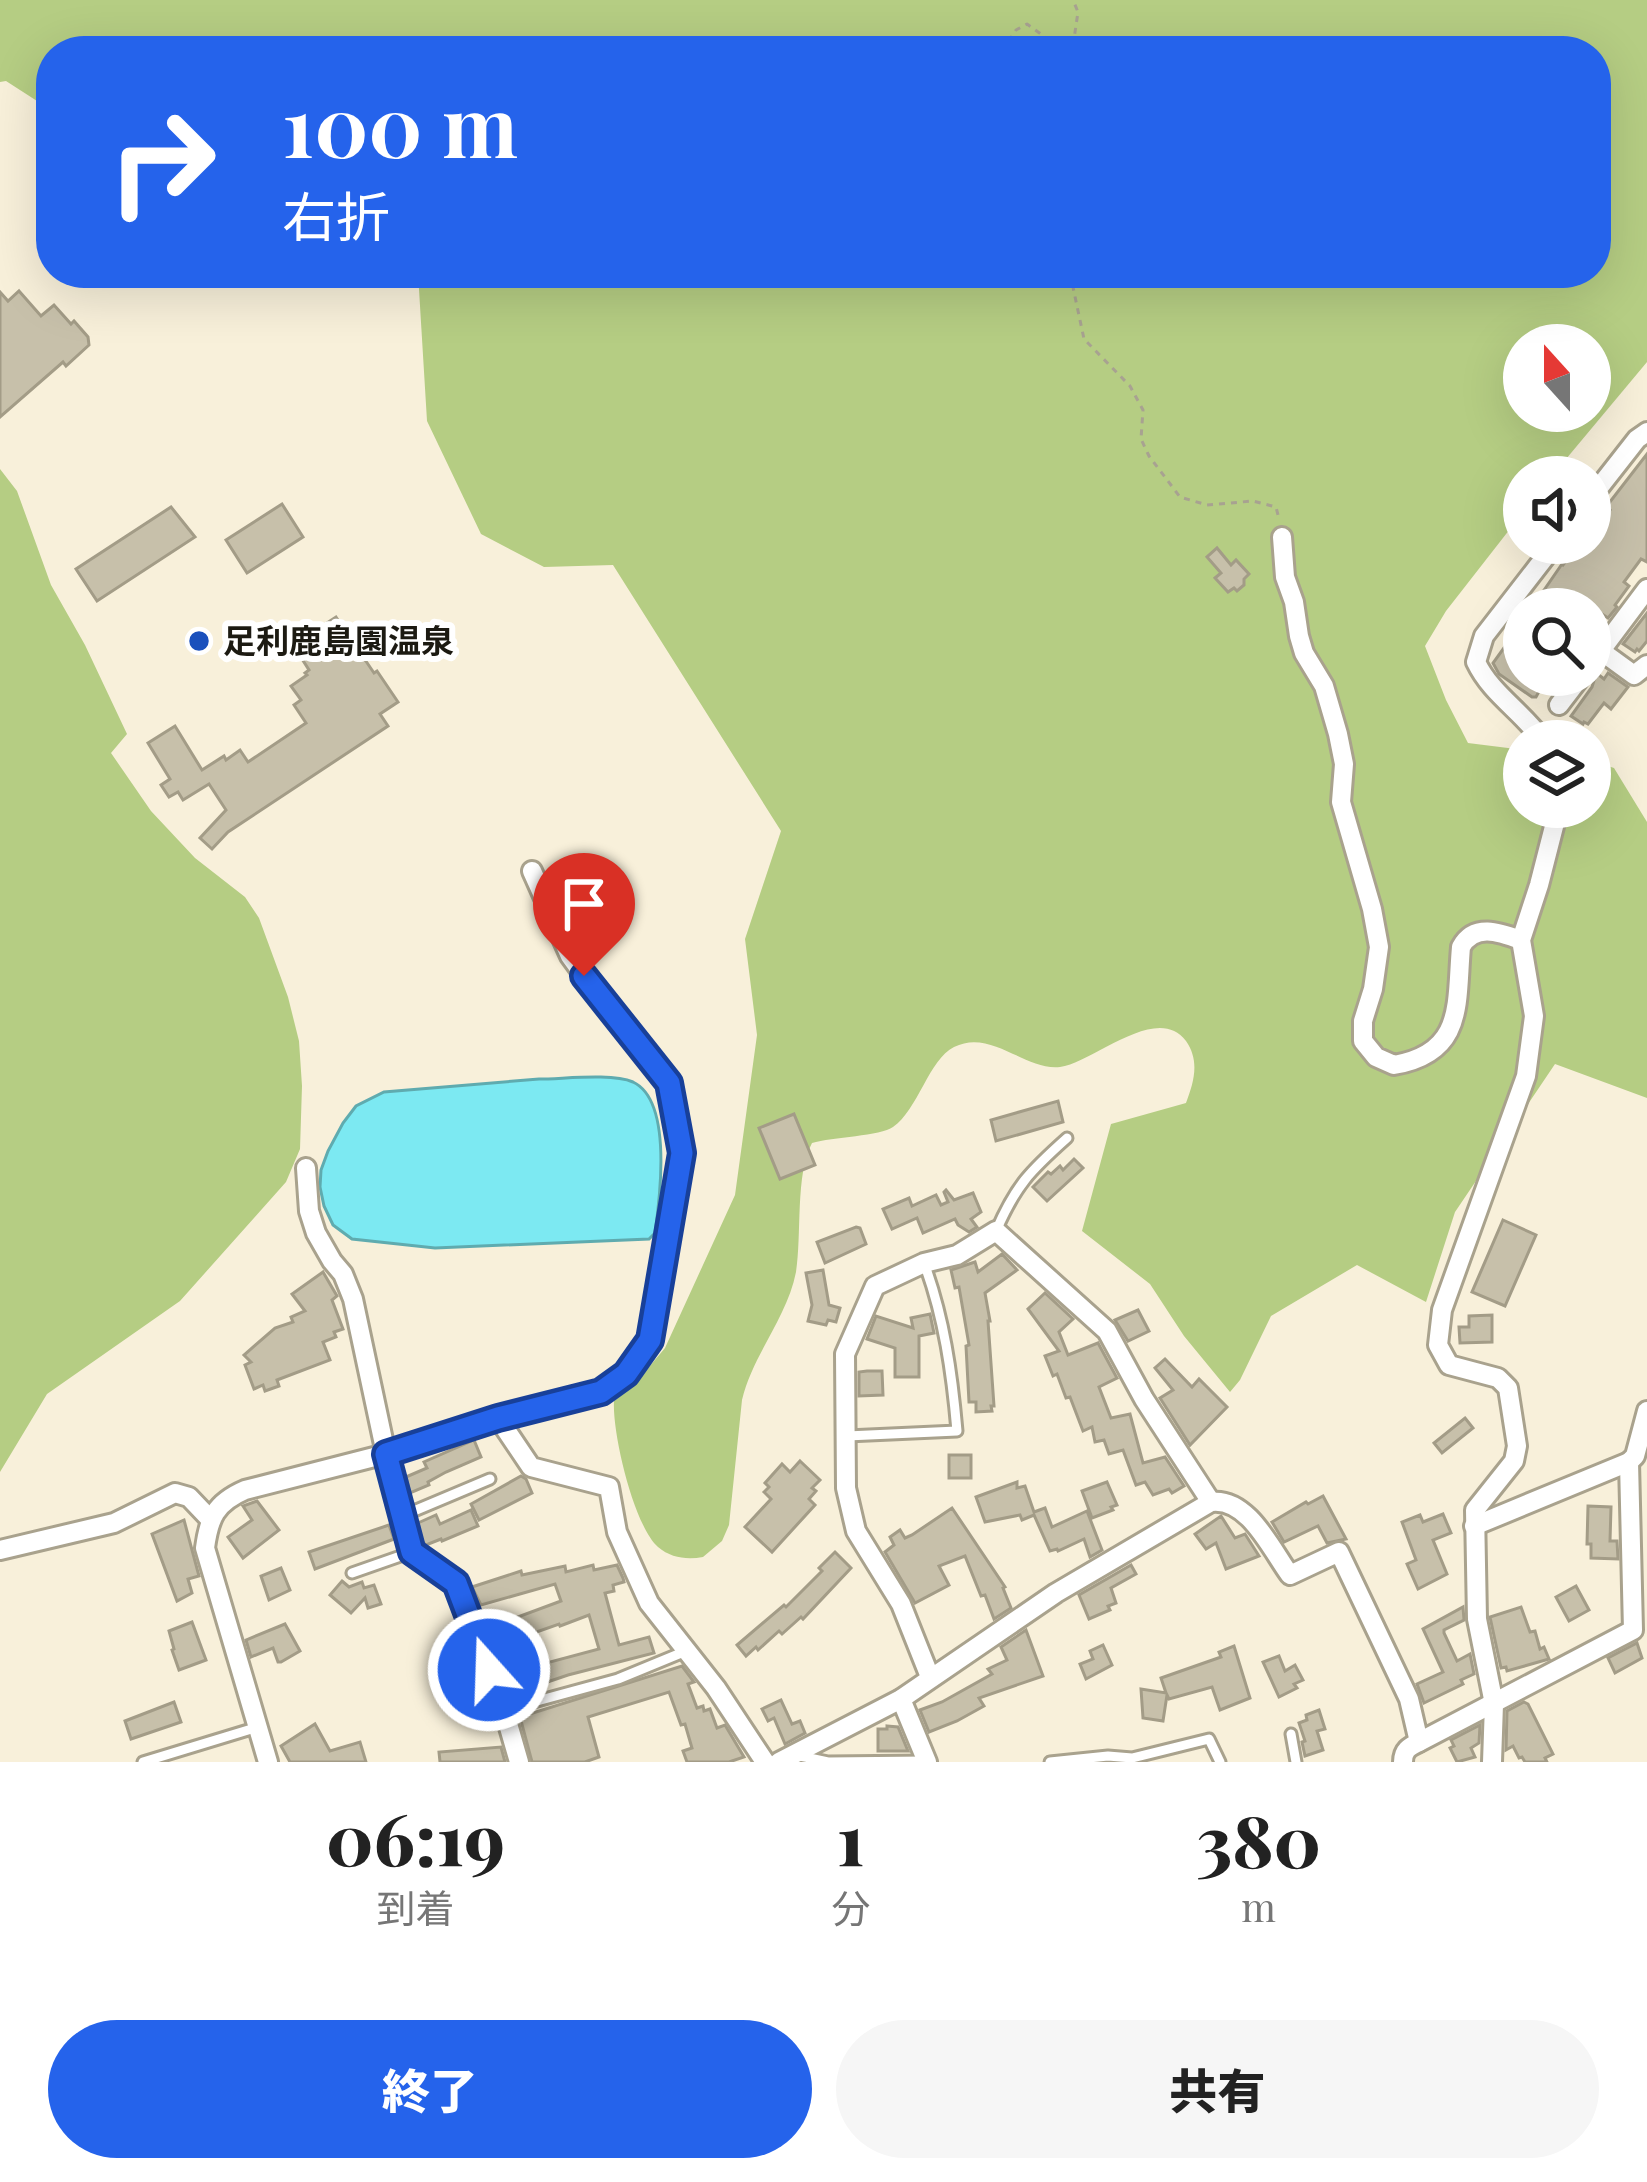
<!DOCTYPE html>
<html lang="ja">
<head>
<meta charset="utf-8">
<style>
  :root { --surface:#fff; --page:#f6f6f6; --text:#222; --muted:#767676; --accent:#2563eb }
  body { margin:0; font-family:"Playfair Display","Noto Sans JP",serif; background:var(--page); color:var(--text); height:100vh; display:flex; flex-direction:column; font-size:45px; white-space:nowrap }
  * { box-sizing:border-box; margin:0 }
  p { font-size:39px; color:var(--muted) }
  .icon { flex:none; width:66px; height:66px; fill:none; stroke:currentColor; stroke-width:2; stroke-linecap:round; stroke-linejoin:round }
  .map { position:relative; height:1762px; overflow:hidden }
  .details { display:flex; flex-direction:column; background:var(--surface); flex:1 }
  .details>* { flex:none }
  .top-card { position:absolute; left:36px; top:36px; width:1575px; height:252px; border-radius:48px; box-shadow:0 12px 48px #0002; background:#2563eb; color:#fff; overflow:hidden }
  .needle { width:78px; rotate:339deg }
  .tools { position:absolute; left:1503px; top:324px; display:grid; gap:24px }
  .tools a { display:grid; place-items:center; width:108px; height:108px; border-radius:50%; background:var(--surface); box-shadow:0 12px 48px #0002; font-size:60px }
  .pin { position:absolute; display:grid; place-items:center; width:102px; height:102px; color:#fff; margin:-123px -51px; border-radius:50% 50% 50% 0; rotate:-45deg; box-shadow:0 0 12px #0007 }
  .pin .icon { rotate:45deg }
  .me { position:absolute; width:132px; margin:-66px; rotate:340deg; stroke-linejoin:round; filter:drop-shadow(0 0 9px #0008) }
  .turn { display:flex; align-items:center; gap:42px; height:252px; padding:0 48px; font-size:54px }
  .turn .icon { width:156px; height:156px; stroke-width:2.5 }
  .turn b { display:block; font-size:84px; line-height:102px }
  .eta { display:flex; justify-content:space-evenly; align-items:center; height:204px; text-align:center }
  .eta b { font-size:72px; font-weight:800; line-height:84px }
  .primary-button { display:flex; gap:24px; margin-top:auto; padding:24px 48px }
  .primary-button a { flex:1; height:138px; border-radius:72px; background:var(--accent); color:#fff; font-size:48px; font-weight:800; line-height:138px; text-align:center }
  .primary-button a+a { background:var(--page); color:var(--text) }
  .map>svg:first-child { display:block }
  .forest { fill:#b5cd83; fill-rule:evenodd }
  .water { fill:#7ce9f2; stroke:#5fabaf; stroke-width:3 }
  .building { fill:#c7c0aa; stroke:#a39c87; stroke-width:3 }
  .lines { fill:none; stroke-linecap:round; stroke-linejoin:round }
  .lane-casing { stroke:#a9a28d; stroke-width:15 }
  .street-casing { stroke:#a9a28d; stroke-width:24 }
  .path { stroke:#a8a291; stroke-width:3; stroke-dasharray:6 6; stroke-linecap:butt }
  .lane { stroke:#fff; stroke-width:9 }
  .street { stroke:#fff; stroke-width:18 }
  .route-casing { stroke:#184099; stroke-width:30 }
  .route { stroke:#2563eb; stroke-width:21 }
  .poi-dot { fill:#1a50bc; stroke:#fff; stroke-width:4.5 }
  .labels { text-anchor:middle; stroke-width:12; stroke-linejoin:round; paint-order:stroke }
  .poi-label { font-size:33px; font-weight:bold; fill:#1c1a12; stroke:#fff; text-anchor:start }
</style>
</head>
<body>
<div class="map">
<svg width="1647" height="1762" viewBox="0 0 1647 1762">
  <rect width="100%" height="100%" fill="#f8f0da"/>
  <g class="forest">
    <path d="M0,0H1647V362L1551,477H1524V511L1446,611L1425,646L1446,700L1468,743L1524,750V807H1590V760L1614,768L1647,822V1098L1555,1064L1455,1212L1426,1302L1357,1265L1271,1316L1240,1380L1230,1392L1184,1336L1150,1284L1082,1231L1111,1124L1186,1103C1194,1082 1200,1061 1186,1041C1157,1002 1093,1063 1060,1067C1025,1071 991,1028 954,1047C929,1059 918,1110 893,1127C881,1136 832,1137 812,1143C795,1174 802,1235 796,1272C787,1318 753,1354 742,1400L729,1525L722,1541L703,1557C687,1560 671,1558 658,1547C634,1526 612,1433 614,1401L633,1386L665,1348L735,1195L757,1035L745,939L781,831L613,565L544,567L481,534L427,421L418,273H1596V51H51V110L6,81L0,82ZM1524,345H1590V411H1524Z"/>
    <polygon points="0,469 17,491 51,585 85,645 127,734 111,753 151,811 195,858 245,897 259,918 288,997 299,1041 302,1086 300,1149 286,1182 180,1301 47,1394 0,1472"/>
  </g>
  <path class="water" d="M539,1079C564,1079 611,1073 633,1082C673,1101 660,1198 655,1233L649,1239L435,1248L352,1239L333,1225L324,1206L320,1187L321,1170L328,1151L343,1123L356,1106L384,1092Z"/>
  <g class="building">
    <polygon points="19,291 41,316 54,305 71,324 74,321 88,337 89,345 66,366 63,362 0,417 0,292 8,301"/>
    <polygon points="1647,454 1647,562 1641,559 1624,582 1629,586 1615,605 1617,607 1608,618 1602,614 1590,630 1590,609 1531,609 1562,564 1563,565 1576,548 1581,551 1587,543 1590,543 1590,538 1610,510 1606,507"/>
    <polygon points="282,504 303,537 247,573 226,540"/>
    <polygon points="171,507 195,537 97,601 76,569"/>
    <polygon points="1217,548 1231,565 1236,560 1249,574 1244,579 1244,585 1237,591 1234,588 1228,592 1215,578 1221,573 1207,557"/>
    <polygon points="1647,613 1647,641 1639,651 1637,649 1635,652 1623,644"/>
    <polygon points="336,617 374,673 377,671 398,702 380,714 388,726 228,832 212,849 200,838 226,810 209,784 183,800 178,792 169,797 161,785 170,779 148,743 175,726 202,770 224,756 226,760 240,750 248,762 306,723 294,705 301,700 291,686 307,675 305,673 309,670 293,645"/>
    <polygon points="1524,620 1524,675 1548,675 1536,697 1532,697 1499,674 1493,663"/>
    <polygon points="1608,673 1628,687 1611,709 1604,703 1588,724 1584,722 1583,724 1571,716 1592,687 1595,677 1599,675 1604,679"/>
    <polygon points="1058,1101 1063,1122 996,1141 991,1120"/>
    <polygon points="794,1114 815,1165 780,1179 759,1128"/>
    <polygon points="1074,1159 1083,1168 1047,1201 1033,1187 1048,1172 1051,1174 1060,1166 1063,1170"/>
    <polygon points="946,1190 954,1200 973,1193 981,1212 971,1219 977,1227 969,1232 958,1225 955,1219 923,1233 917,1218 892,1229 883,1209 909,1198 912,1206 936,1195 941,1205 948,1202 944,1192"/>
    <polygon points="1503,1220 1536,1235 1505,1306 1472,1292"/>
    <polygon points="856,1227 860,1228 866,1244 825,1263 817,1242"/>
    <polygon points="1002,1254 1017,1270 985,1293 990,1321 988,1321 994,1406 991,1406 992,1411 976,1412 976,1402 969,1402 966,1346 969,1345 959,1287 955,1288 951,1270 975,1262 978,1272"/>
    <polygon points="823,1270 829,1305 840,1308 836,1322 828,1320 826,1325 808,1321 812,1305 806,1273"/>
    <polygon points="323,1272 337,1296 332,1300 343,1329 334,1332 336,1337 323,1342 330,1360 277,1380 279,1386 265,1391 263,1385 254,1389 245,1365 251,1362 244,1355 275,1328 293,1322 291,1317 305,1311 292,1294"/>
    <polygon points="1045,1293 1073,1319 1059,1332 1068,1355 1098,1343 1117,1378 1099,1387 1111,1418 1130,1414 1143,1463 1165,1457 1184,1486 1172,1493 1169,1489 1153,1495 1145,1482 1136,1485 1123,1450 1109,1454 1104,1440 1095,1442 1092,1427 1083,1431 1070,1397 1066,1398 1057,1374 1053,1376 1045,1356 1059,1351 1028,1309"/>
    <polygon points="1138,1310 1149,1331 1128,1341 1115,1320"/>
    <polygon points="930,1314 934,1333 919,1336 919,1377 895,1377 895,1348 867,1339 876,1316 913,1328 911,1318"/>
    <polygon points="1492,1315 1492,1342 1460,1343 1459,1327 1469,1327 1469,1316"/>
    <polygon points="1165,1359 1192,1387 1199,1379 1227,1407 1190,1445 1160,1398 1173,1390 1155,1368"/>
    <polygon points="867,1371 882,1371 883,1395 859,1396 859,1372"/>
    <polygon points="1465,1418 1473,1428 1442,1453 1434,1443"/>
    <polygon points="474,1440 481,1457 446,1472 428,1482 429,1485 410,1493 406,1477 427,1468 424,1462"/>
    <rect x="949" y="1455" width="22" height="23"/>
    <polygon points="800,1461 820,1480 812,1488 816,1491 809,1499 815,1505 772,1552 745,1527 771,1499 764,1492 769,1487 765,1483 782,1464 790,1472"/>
    <polygon points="521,1476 526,1479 532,1493 479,1520 471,1504"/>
    <polygon points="1017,1482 1017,1488 1025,1486 1034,1512 1045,1508 1052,1527 1087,1511 1102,1550 1090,1557 1084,1539 1058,1551 1057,1549 1050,1551 1034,1515 1022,1520 1020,1515 985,1522 976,1497"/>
    <polygon points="1107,1482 1117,1505 1111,1507 1113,1510 1092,1518 1082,1491"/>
    <polygon points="1323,1496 1346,1539 1327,1543 1318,1526 1284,1542 1272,1522 1306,1502 1308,1504"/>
    <polygon points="257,1501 279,1530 243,1558 228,1537 252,1520 243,1506"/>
    <polygon points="1588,1506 1611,1507 1610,1541 1617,1541 1618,1559 1591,1558 1591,1544 1587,1544"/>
    <polygon points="952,1508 1005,1587 1003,1588 1011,1608 994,1619 985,1595 981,1596 965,1556 939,1566 949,1585 915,1603 885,1552 894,1545 890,1537 900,1530 905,1538 912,1535"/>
    <polygon points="471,1510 478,1526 442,1541 441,1539 426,1545 422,1541 418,1523 436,1515 440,1524"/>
    <polygon points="1443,1514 1451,1533 1433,1540 1447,1574 1418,1589 1407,1564 1416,1560 1402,1522 1420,1515 1423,1522"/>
    <polygon points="1221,1516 1235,1538 1245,1534 1259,1556 1226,1569 1216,1543 1206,1549 1195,1534"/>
    <polygon points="184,1520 199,1576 188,1579 192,1593 177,1601 152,1534"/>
    <polygon points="389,1525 394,1539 315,1569 309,1552"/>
    <polygon points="835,1552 851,1568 803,1619 801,1617 782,1634 779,1631 758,1650 756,1647 746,1656 737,1645 784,1605 786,1607 822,1571 819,1568"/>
    <polygon points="593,1565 594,1570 617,1565 623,1578 624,1582 613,1585 614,1591 605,1593 619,1645 649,1637 654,1653 568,1675 512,1694 505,1674 599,1649 589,1615 560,1626 559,1624 528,1635 527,1632 494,1645 488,1628 561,1601 555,1584 481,1605 472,1587 521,1571 522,1575 565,1566 566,1572"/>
    <polygon points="1131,1565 1136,1574 1111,1588 1116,1603 1108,1606 1110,1610 1089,1619 1079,1595"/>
    <polygon points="281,1568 290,1590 269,1600 261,1576"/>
    <polygon points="342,1581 349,1587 362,1582 364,1588 374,1585 381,1604 368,1608 365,1598 351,1613 330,1595"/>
    <polygon points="1576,1586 1589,1610 1569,1621 1556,1597"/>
    <polygon points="1463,1607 1464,1620 1444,1630 1444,1633 1457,1661 1470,1654 1474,1674 1461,1680 1463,1684 1424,1703 1417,1684 1443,1672 1423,1629"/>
    <polygon points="1521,1607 1530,1632 1535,1631 1540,1649 1544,1647 1549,1659 1507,1671 1506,1667 1501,1668 1490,1617"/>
    <polygon points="192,1622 206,1660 179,1670 172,1650 174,1649 169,1631"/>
    <polygon points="285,1624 300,1651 281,1662 278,1662 273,1648 251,1657 246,1640"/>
    <polygon points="1026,1630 1043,1676 979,1698 984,1706 957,1721 929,1732 920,1710 942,1702 992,1674 988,1669 1007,1660 1001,1647"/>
    <polygon points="1637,1643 1642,1658 1615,1673 1608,1658"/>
    <polygon points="1103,1645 1112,1665 1086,1679 1080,1664 1093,1659 1090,1651"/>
    <polygon points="1234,1646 1250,1698 1220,1710 1212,1687 1169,1699 1167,1695 1163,1721 1143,1718 1141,1689 1166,1693 1161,1678 1221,1657 1219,1652"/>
    <polygon points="1279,1656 1285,1671 1295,1665 1303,1680 1294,1684 1297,1688 1279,1697 1263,1662"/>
    <polygon points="682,1666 694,1682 688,1684 697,1708 703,1706 704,1711 710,1709 717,1728 725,1725 744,1757 729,1762 687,1762 683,1751 692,1748 685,1724 681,1725 669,1692 588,1717 599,1757 585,1762 532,1762 520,1717"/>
    <polygon points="781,1700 792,1724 800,1721 805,1733 785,1744 774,1718 768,1721 762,1709"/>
    <polygon points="174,1702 181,1722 131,1739 125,1721"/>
    <polygon points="1524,1702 1528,1704 1553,1754 1545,1758 1547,1762 1525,1762 1522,1757 1519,1758 1513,1746 1506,1750 1507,1711"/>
    <polygon points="1319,1710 1325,1729 1317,1731 1323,1750 1305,1756 1302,1742 1305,1741 1299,1723 1307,1720 1306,1715"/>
    <polygon points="315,1724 330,1751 360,1742 366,1762 290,1762 281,1746"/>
    <polygon points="1480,1725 1479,1743 1471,1748 1475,1757 1457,1762 1450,1748 1454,1746 1451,1740"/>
    <polygon points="887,1726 898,1727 908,1751 878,1751 878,1729 887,1729"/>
    <polygon points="501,1747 505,1762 440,1762 439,1752"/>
  </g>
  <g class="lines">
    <g class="lane-casing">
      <g id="lane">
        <path d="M996,1231C1016,1185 1030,1171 1067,1138"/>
        <path d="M847,1436L957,1431C952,1373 944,1317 924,1263"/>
        <polyline points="402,1516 490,1479"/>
        <polyline points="352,1573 412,1552"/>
        <polyline points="504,1710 618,1679 686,1651"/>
        <polyline points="1291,1734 1296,1762"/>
        <polyline points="800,1756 828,1762 926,1761"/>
        <polyline points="143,1762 258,1727"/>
        <polyline points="1050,1762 1108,1756 1132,1758 1209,1739 1220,1762"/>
      </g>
    </g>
    <g class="street-casing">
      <g id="street">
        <polyline points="1590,499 1637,439 1647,432"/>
        <path d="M1282,537L1285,577L1294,602L1299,636L1304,653L1324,686L1338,734L1344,764L1341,802L1372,909L1379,947L1373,989L1363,1021V1041L1376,1057L1394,1065C1465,1053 1456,1003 1461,947C1474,923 1499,932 1521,940"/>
        <polyline points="1601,651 1634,675 1647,665"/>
        <polyline points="1590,665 1647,589"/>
        <polyline points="1559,705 1582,675"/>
        <path d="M1543,741C1523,712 1491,694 1476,662L1484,636L1556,543"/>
        <path d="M306,1168L309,1211L316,1233L332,1261L343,1274L353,1299L386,1454L410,1547C422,1566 447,1571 459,1590L504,1710L519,1762"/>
        <polyline points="498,1418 531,1467 609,1487 617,1532 649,1603 716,1688 765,1762"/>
        <polyline points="1474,1526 1629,1462"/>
        <polyline points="0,1550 114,1523 175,1493 189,1497 209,1518"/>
        <polyline points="930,1677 901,1604 856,1531 846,1488 845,1354 875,1286 924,1263 957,1255 996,1231 1107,1331 1144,1399 1211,1502"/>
        <polyline points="901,1699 927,1762"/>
        <polyline points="1419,1742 1633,1630 1629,1462 1635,1456 1647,1411"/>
        <path d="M268,1762L205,1548C209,1518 215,1503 245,1490L386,1454L498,1418L601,1392L626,1374L649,1340L682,1153L669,1083L599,996L570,956L532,871"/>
        <path d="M779,1762L901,1699L1056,1593L1211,1502C1248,1497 1271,1549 1290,1575L1339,1552L1409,1699L1419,1742C1409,1747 1403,1750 1403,1762"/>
        <polyline points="1492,1762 1494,1704 1477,1619 1475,1510 1514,1461 1517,1446 1508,1388 1498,1378 1449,1365 1438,1345 1442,1310 1526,1076 1534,1016 1521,940 1539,885 1559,807"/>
      </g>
    </g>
    <g class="path">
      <polyline points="1002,51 1016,30 1027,24 1052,42 1074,39 1078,12 1073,0"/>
      <polyline points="1070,273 1084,339 1130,386 1143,410 1141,439 1149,456 1180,497 1207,505 1253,501 1276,507 1279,519"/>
    </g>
    <use href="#lane" class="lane"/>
    <use href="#street" class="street"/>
  </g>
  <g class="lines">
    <g class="route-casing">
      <polyline id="route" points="489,1670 456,1583 412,1552 386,1454 498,1418 601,1392 626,1374 650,1340 682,1153 669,1083 584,976"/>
    </g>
    <use href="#route" class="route"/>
  </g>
  <circle class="poi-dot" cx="199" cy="641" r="12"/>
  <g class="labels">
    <g class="poi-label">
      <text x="223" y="653">足利鹿島園温泉</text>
    </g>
  </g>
</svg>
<div class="tools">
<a><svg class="needle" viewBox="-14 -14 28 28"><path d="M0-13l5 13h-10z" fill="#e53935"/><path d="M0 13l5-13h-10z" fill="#767676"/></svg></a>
<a><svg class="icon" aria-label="sound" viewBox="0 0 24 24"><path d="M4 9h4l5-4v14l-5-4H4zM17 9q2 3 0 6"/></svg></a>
<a><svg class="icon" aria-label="search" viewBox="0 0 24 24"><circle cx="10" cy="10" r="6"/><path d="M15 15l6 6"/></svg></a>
<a><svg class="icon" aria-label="layers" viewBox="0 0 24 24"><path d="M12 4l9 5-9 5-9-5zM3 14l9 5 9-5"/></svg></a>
</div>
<div class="pin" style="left:584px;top:976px;background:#d93025"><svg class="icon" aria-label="arrive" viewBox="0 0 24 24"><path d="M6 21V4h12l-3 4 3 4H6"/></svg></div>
<svg class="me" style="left:489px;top:1670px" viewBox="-20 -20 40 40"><circle r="17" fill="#2563eb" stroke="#fff" stroke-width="3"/><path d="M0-11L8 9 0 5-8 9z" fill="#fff"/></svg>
<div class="top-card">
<div class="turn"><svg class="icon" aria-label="right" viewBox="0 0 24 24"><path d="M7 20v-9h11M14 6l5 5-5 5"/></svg><div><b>100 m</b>右折</div></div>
</div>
</div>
<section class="details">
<div class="eta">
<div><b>06:19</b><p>到着</p></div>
<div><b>1</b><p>分</p></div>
<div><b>380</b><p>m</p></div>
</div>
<div class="primary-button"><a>終了</a><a>共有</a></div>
</section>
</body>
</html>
